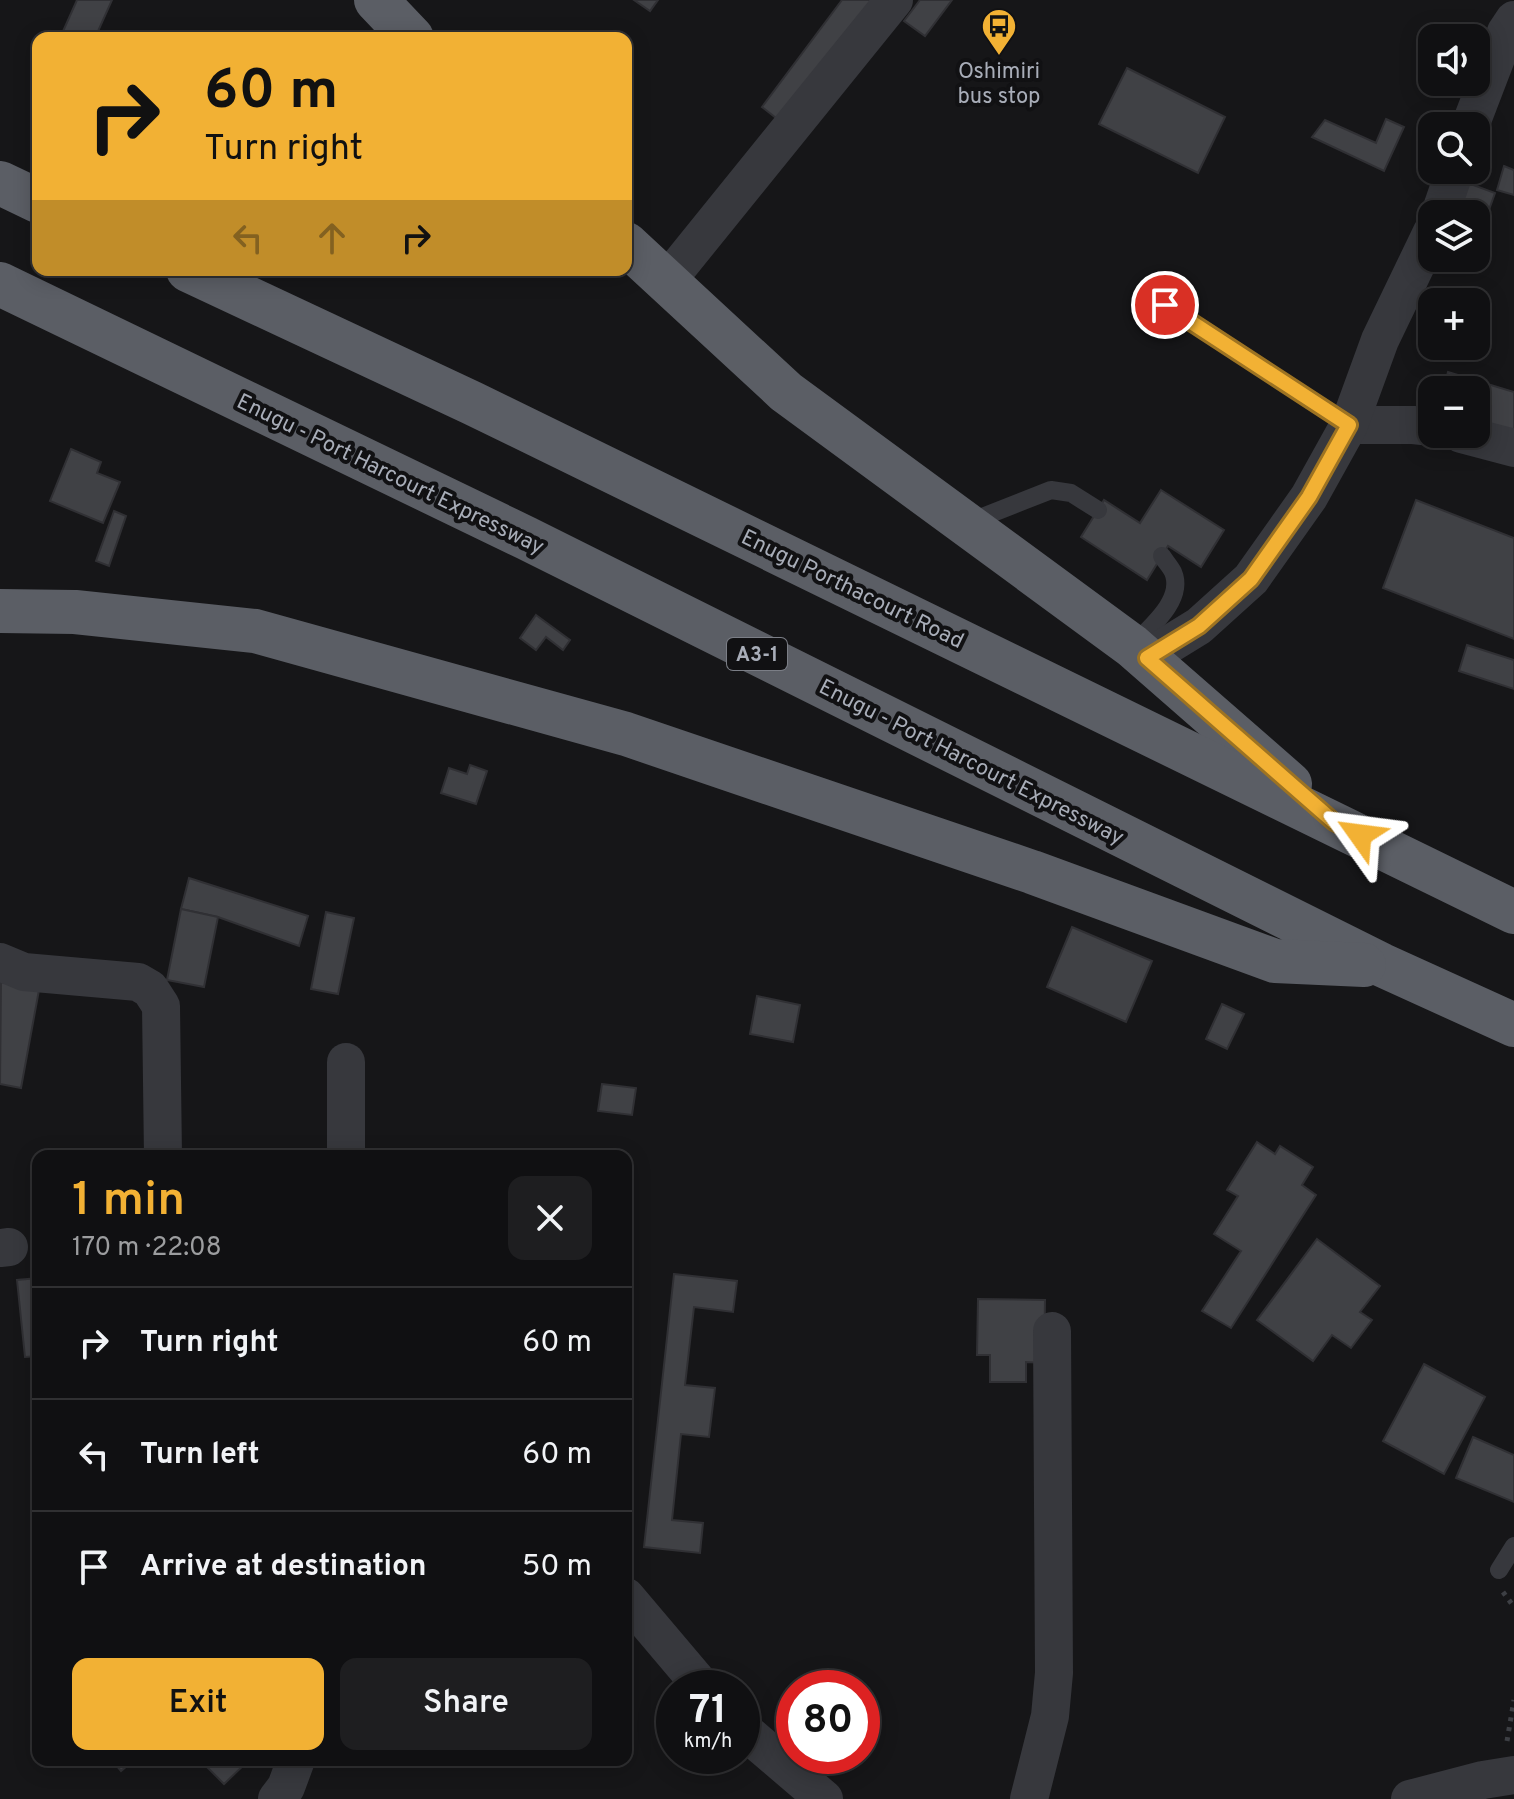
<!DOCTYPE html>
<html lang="en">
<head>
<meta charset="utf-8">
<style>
  :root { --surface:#101012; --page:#1e1e20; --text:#f1f3f6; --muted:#9c9d9f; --line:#303032; --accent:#f2b134 }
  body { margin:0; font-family:Overpass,sans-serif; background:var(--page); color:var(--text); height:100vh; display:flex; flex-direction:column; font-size:30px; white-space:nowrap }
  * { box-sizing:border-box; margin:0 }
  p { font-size:26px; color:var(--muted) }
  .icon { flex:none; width:44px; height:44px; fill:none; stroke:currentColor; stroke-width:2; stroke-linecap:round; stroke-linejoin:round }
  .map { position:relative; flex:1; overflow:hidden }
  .sheet { position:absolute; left:32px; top:1150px; width:600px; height:616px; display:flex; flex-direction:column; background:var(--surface); border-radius:16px; box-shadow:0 4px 20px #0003,0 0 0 2px var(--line) }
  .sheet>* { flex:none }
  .top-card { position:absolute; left:32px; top:32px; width:600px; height:244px; border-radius:16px; box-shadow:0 4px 20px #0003,0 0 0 2px var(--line); background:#f2b134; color:#111; overflow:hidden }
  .tools { position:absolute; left:1418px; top:24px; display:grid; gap:16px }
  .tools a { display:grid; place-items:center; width:72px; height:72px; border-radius:16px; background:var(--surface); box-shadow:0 4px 20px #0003,0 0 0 2px var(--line); font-size:40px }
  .speed { position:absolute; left:656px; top:1670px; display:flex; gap:16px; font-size:40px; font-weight:700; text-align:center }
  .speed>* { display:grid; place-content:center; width:104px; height:104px; border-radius:50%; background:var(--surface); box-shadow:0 4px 20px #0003,0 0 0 2px var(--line); line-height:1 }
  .speed small { font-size:20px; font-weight:400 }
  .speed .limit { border:12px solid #d22; background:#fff; color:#111 }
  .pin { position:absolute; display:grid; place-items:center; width:68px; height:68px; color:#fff; margin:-34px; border:4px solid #fff; border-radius:50%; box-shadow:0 2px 8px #0007 }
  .me { position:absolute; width:88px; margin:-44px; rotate:301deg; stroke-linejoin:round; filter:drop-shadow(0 0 6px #0008) }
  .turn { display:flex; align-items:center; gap:28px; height:168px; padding:0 40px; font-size:36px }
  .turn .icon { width:104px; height:104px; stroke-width:2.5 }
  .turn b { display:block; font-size:56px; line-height:68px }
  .lanes { display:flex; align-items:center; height:76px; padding:0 40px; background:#0003; justify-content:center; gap:40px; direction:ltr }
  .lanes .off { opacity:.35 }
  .round { display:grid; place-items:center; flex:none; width:84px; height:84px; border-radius:16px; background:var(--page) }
  .headline { display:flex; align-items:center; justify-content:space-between; height:136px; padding:0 40px }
  h1 { font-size:48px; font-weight:600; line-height:60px; color:var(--accent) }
  .action { display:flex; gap:16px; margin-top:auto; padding:16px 40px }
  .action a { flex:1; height:92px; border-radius:16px; background:var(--accent); color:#111; font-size:32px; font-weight:600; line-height:92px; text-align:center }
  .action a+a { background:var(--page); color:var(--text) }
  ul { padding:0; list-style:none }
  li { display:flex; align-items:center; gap:24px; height:112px; padding:0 40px; border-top:2px solid var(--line) }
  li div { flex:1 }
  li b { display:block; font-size:30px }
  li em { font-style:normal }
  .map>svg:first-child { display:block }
  .building { fill:#404145; stroke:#303034; stroke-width:2 }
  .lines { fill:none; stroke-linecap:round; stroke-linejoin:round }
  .path { stroke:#3d3f44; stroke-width:5; stroke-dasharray:4 6; stroke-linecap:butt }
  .service { stroke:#37383d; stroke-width:18 }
  .minor { stroke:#37383d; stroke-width:38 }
  .trunk { stroke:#5b5e65; stroke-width:44 }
  .route-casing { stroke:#9d7322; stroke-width:20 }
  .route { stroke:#f2b134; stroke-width:14 }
  .labels { text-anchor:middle; stroke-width:8; stroke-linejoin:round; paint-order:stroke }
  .shield { fill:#111113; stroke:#7b7e86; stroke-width:2 }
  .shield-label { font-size:20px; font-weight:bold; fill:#a8adb8 }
  .poi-label { font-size:22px; fill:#a8adb8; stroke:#111113 }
  .street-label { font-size:22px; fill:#a8adb8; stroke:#111113 }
</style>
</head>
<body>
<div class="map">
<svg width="1514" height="1799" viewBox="0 0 1514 1799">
  <rect width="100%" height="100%" fill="#161618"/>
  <g class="building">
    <polygon points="77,0 112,0 95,38 60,38"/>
    <polygon points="634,0 658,0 650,11"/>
    <polygon points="842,0 878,0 785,125 762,107"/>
    <polygon points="920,0 952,0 925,36 904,21"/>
    <polygon points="1127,68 1225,117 1198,173 1099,124"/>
    <polygon points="1386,119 1404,127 1384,171 1312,137 1325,120 1376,143"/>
    <polygon points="1504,166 1514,170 1514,195 1497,190"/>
    <polygon points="1460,180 1495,193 1477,243 1476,214 1448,214"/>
    <polygon points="1448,372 1514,392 1514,433 1476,421 1476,390 1443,390"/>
    <polygon points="71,449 101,462 97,473 120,482 103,523 50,501"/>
    <polygon points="1161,490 1224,530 1201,567 1168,546 1147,580 1081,537 1104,500 1140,523"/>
    <polygon points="1416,500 1514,538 1514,639 1383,588"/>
    <polygon points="114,511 126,516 109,566 96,561"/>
    <polygon points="536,615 570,640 563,650 546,637 536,650 520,638"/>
    <polygon points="1467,645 1514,660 1514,689 1459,671"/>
    <polygon points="470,765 487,771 476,804 441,793 449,768 467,774"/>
    <polygon points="189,878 308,916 299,946 218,917 181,909"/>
    <polygon points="181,909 218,917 204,987 167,980"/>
    <polygon points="326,912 354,918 338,994 311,989"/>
    <polygon points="1072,927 1152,961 1126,1022 1047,987"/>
    <polygon points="1,982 39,990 21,1088 0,1084"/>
    <polygon points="757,996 800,1005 793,1042 750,1034"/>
    <polygon points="1222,1004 1244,1014 1227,1049 1206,1039"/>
    <polygon points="602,1084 636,1088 632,1115 598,1111"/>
    <polygon points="1257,1142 1275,1154 1280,1146 1313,1167 1302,1185 1316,1195 1231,1328 1202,1311 1241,1251 1214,1234 1238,1196 1227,1190"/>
    <polygon points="1317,1239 1380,1286 1360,1312 1372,1320 1351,1348 1332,1335 1313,1361 1257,1320"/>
    <polygon points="674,1274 737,1281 733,1312 694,1307 685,1385 715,1388 709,1437 681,1434 672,1520 703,1523 700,1553 644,1547"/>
    <polygon points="38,1278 38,1356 25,1357 17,1280"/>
    <polygon points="978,1299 1045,1300 1044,1363 1026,1362 1026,1382 990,1382 990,1355 977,1355"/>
    <polygon points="1424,1364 1485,1397 1444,1474 1383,1441"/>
    <polygon points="1473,1437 1514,1455 1514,1502 1456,1478"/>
    <polygon points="112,1760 134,1760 121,1771"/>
    <polygon points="200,1760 247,1760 248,1761 224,1784"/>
  </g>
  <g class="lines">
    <g class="path">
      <polyline points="1503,1592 1514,1607"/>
      <polyline points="1507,1741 1514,1700"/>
    </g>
    <g class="service">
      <polyline points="1165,305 1349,425"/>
      <polyline points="967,523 1051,490 1071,493 1098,510"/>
      <path d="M1132,646C1149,628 1185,600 1173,572C1170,566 1165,561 1162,556"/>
      <polyline points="1499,1570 1514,1546"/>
    </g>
    <g class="minor">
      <polyline points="1470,126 1506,32 1514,20"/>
      <polyline points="1440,214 1455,170"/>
      <polyline points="666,282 894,0"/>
      <polyline points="1349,425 1413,425 1432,427"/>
      <polyline points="1461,434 1514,448"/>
      <polyline points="1147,658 1199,626 1251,579 1309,497 1349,425 1380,340 1432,232"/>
      <polyline points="0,962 24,972 138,982 150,989 161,1006 163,1156"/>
      <polyline points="346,1156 346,1062"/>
      <polyline points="0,1248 9,1247"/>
      <polyline points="626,1597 703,1688"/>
      <polyline points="742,1729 824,1799"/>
      <polyline points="277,1799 286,1787 296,1760"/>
      <polyline points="1029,1799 1050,1716 1054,1673 1052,1331"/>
      <polyline points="1410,1799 1483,1780 1514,1775"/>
    </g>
    <g class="trunk">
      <polyline points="376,0 412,38"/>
      <polyline points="0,183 38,201"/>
      <polyline points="626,244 786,392 1132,646 1290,784"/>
      <polyline points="188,270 472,403 1514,912"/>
      <polyline points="0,284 526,538 1382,965 1514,1025"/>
      <polyline points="0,611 75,612 255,631 626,734 1032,872 1275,961 1364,965"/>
    </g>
  </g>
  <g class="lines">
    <g class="route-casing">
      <polyline id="route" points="1165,305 1349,425 1309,497 1251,579 1199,626 1147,658 1334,822 1360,835"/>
    </g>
    <use href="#route" class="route"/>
  </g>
  <defs>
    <g id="bus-pin" transform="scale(1.8)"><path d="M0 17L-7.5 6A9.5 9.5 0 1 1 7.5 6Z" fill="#f2b134" stroke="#111113"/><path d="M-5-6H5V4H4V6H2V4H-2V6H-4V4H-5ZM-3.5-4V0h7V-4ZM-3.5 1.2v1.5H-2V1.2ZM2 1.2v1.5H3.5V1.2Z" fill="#111"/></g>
  </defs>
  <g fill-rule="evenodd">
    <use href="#bus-pin" x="999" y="26"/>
  </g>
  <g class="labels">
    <rect class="shield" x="727" y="638" width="60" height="32" rx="6"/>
    <g class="shield-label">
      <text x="757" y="661">A3-1</text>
    </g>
    <g class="poi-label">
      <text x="999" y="78">Oshimiri<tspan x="999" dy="25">bus stop</tspan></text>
    </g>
    <g class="street-label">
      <text transform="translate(391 473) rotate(26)" y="8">Enugu - Port Harcourt Expressway</text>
      <text transform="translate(853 588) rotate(26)" y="8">Enugu Porthacourt Road</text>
      <text transform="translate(972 761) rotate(27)" y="8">Enugu - Port Harcourt Expressway</text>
    </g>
  </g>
</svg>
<div class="tools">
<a><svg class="icon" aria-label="sound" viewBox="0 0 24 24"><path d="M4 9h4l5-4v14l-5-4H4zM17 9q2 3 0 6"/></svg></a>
<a><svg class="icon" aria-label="search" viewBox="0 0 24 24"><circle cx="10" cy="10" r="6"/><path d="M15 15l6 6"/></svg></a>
<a><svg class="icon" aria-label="layers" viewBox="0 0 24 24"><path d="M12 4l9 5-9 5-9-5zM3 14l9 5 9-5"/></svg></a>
<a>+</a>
<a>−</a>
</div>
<div class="speed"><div>71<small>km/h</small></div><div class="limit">80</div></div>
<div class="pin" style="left:1165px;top:305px;background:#d93025"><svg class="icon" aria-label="arrive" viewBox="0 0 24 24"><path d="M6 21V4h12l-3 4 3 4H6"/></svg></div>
<svg class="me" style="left:1360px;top:835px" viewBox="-20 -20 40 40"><path d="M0-17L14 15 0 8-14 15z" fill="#f2b134" stroke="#fff" stroke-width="4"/></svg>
<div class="top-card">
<div class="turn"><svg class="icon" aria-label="right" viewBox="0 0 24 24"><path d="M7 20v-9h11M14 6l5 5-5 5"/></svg><div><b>60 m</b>Turn right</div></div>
<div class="lanes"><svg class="icon off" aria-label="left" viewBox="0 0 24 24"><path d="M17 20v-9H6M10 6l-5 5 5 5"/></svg><svg class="icon off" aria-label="ahead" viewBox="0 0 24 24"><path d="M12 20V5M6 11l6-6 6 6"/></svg><svg class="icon" aria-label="right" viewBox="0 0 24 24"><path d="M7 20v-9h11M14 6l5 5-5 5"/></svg></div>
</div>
<section class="sheet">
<div class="headline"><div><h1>1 min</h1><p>170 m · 22:08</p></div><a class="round"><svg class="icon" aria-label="close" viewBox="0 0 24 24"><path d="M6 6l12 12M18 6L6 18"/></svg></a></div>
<ul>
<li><svg class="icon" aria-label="right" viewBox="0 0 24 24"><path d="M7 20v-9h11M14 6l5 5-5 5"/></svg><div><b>Turn right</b></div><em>60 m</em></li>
<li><svg class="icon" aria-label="left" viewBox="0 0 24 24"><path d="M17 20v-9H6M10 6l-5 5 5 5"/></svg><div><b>Turn left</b></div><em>60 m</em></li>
<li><svg class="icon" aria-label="arrive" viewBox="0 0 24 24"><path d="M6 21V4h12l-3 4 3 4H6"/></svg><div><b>Arrive at destination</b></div><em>50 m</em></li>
</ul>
<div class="action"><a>Exit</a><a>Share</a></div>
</section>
</div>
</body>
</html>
